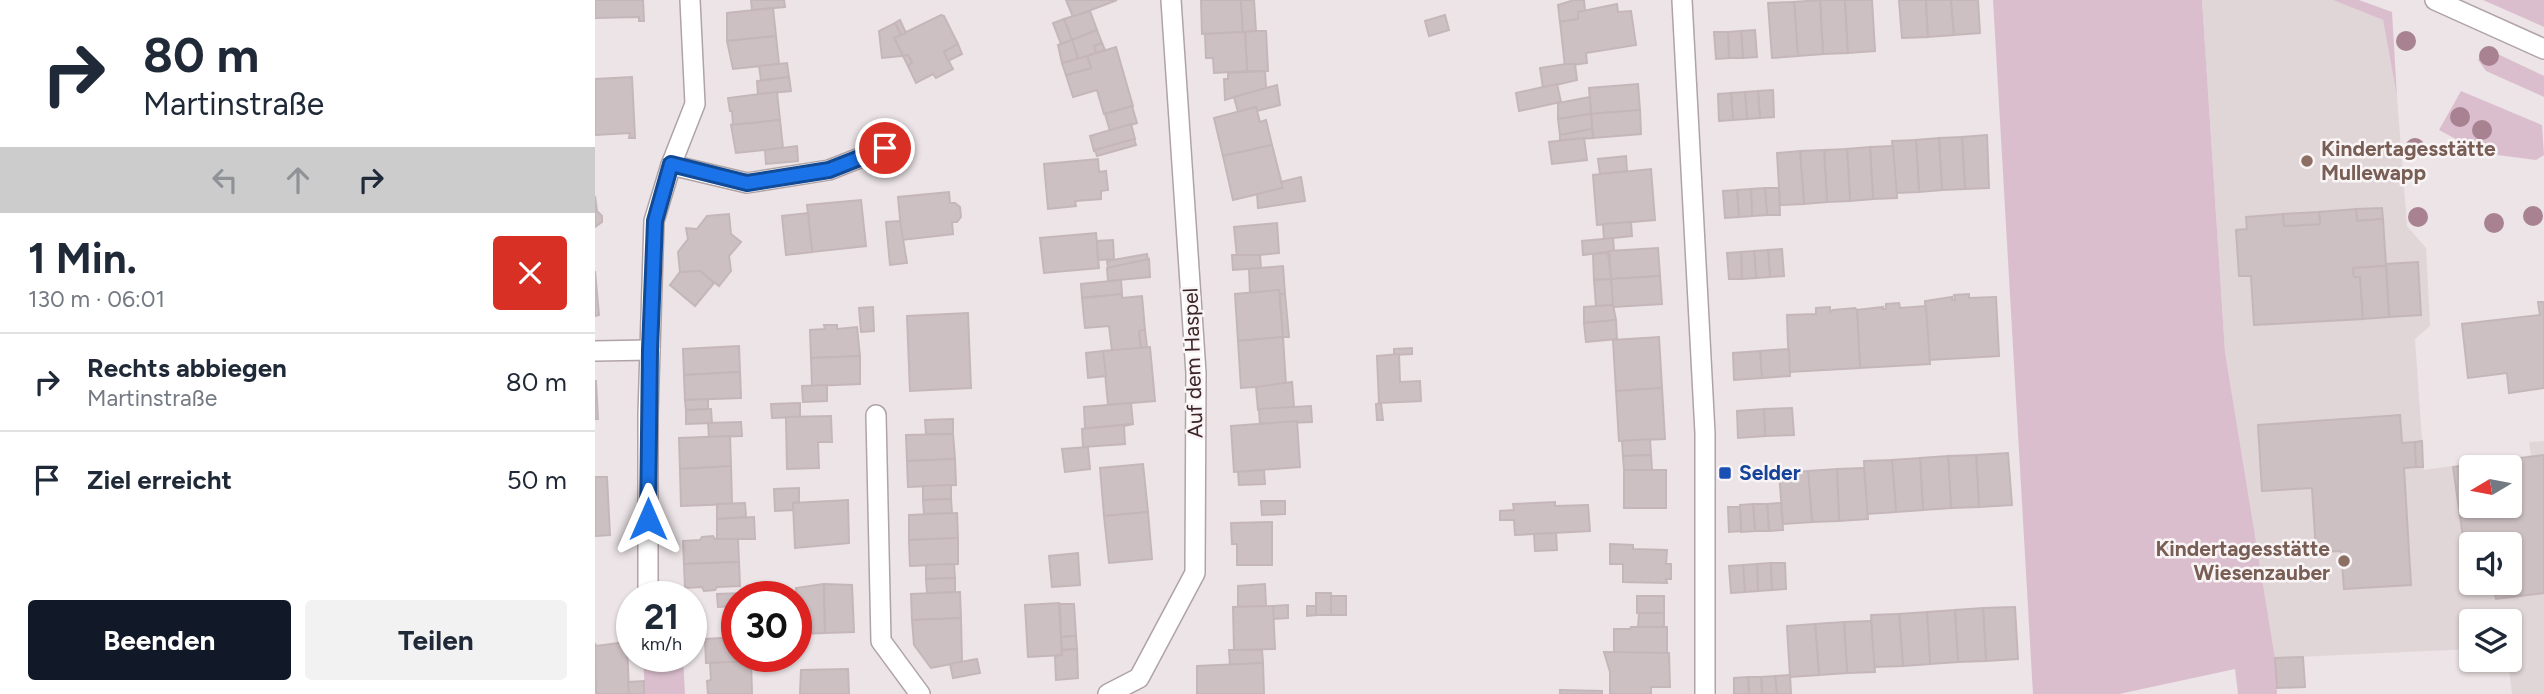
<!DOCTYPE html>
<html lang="de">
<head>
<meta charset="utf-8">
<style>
  :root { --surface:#fff; --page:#f2f2f3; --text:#1f2937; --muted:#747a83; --line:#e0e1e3; --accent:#111827 }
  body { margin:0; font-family:Figtree,sans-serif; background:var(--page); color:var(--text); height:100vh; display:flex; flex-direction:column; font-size:26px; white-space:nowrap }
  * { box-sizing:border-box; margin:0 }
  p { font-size:23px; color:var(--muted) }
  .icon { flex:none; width:38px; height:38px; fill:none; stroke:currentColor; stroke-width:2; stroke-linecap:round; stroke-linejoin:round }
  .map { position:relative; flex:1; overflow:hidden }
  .sheet { display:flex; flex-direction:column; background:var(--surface); width:595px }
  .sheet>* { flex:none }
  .top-card { background:#fff; color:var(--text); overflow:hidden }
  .needle { width:46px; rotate:260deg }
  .controls { position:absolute; left:1864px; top:455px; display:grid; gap:14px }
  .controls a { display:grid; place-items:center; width:63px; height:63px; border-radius:7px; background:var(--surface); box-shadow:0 2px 5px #0004; font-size:35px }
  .speed { position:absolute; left:21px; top:581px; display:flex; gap:14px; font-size:35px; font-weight:700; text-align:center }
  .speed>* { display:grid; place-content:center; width:91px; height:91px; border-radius:50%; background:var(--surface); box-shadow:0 2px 5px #0004; line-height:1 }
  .speed small { font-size:18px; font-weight:400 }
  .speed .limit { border:10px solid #d22; background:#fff; color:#111 }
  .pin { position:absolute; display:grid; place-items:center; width:60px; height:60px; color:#fff; margin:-30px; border:4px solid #fff; border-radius:50%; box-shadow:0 2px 7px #0007 }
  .me { position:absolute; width:77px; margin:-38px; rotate:0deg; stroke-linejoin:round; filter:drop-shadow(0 0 5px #0008) }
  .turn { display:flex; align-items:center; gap:24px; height:147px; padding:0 28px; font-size:32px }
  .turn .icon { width:91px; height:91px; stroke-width:2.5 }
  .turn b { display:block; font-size:49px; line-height:60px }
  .lanes { display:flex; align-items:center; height:66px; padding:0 28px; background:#0003; justify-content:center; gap:35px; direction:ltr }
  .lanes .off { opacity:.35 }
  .round { display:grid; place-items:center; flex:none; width:74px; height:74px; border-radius:7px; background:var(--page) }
  .head { display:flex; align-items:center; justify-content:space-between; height:119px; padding:0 28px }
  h1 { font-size:42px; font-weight:700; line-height:52px }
  .action { display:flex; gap:14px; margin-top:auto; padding:14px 28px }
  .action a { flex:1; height:80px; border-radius:7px; background:var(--accent); color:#fff; font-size:28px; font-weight:700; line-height:80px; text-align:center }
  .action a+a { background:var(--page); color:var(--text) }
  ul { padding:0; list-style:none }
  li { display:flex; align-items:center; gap:21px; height:98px; padding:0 28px; border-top:2px solid var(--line) }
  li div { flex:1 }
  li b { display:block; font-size:26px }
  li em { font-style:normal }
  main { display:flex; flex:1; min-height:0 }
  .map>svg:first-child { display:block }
  .built { fill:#e0d5d7; fill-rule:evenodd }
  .green { fill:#dbbecd }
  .building { fill:#cdc0c3; stroke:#c5b6b9; stroke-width:2; fill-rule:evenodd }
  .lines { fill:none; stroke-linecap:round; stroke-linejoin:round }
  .minor-casing { stroke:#b0a3a5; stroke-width:22 }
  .minor { stroke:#fff; stroke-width:19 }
  .tree { fill:#a88291 }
  .route-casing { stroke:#114b97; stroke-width:18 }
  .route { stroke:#1a73e8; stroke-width:12 }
  .education-dot { fill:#8d6e63; stroke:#f9f4f5; stroke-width:2.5 }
  .transit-dot { fill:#1a4fb4; stroke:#f9f4f5; stroke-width:2.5 }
  .labels { text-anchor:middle; stroke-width:5; stroke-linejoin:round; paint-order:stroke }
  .education-label { font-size:21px; font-weight:bold; fill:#785e54; stroke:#f9f4f5; text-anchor:start }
  .street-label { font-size:21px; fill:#3c2426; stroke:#f9f4f5 }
  .transit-label { font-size:21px; font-weight:bold; fill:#164399; stroke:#f9f4f5; text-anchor:start }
</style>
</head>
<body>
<main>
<section class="sheet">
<div class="top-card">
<div class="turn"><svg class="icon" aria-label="right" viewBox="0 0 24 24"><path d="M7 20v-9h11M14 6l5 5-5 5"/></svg><div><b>80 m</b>Martinstraße</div></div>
<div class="lanes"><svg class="icon off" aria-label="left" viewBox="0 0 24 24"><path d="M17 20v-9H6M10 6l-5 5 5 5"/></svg><svg class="icon off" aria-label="ahead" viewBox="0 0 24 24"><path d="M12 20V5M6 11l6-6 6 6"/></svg><svg class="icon" aria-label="right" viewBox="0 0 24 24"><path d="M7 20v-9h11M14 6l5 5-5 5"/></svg></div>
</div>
<div class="head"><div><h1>1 Min.</h1><p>130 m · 06:01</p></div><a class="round" style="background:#d93025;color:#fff"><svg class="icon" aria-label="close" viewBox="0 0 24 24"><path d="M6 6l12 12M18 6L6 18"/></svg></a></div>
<ul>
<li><svg class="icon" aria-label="right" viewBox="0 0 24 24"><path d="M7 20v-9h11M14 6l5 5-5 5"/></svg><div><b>Rechts abbiegen</b><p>Martinstraße</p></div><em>80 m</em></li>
<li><svg class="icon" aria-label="arrive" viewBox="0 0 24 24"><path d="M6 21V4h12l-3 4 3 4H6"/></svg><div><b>Ziel erreicht</b></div><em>50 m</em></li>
</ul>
<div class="action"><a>Beenden</a><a>Teilen</a></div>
</section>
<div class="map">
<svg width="1949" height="694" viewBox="0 0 1949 694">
  <rect width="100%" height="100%" fill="#ece4e6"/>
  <path class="built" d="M1607,0H1738L1788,20L1802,97L1812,226L1831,248L1835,326L1820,339L1829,470L1936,455L1934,442L1949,441V694H1917L1913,660H1914V621H1876V649L1680,658L1630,352ZM1876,467H1914V506H1876ZM1876,544H1914V583H1876Z"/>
  <g class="green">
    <polygon points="1398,0 1607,0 1630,352 1680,658 1682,694 1643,694 1640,669 1524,694 1438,694"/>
    <polygon points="1738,0 1764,0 1797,12 1802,97 1788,20"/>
    <polygon points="1888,0 1949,0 1949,27"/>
    <polygon points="1890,48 1949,76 1949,97 1891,71 1883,60"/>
    <polygon points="1866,91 1947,125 1949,155 1941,160 1887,153 1844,130"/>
    <polygon points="48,656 88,656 90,694 50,694"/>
  </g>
  <g class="building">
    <polygon points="0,0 48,0 49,21 44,21 44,17 0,18"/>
    <polygon points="156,0 189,0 190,7 157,10"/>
    <polygon points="471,0 522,0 478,17"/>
    <polygon points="606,0 646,0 648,32 607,34"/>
    <polygon points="646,0 659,0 661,31 648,32"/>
    <polygon points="979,0 989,0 990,11 983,12 983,19 965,22 963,5"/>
    <polygon points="1225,0 1250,0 1253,53 1228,54"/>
    <polygon points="1225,0 1228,54 1203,56 1199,2"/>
    <polygon points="1250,0 1277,0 1280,51 1253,53"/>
    <polygon points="1304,0 1331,0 1333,37 1307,38"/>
    <polygon points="1331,0 1356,0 1359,35 1333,37"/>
    <polygon points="1356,0 1383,0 1385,33 1359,35"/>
    <polygon points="1199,2 1203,56 1177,58 1173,3"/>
    <polygon points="1022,4 1023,12 1036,11 1041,45 991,53 992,63 970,66 965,22 983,19 983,12"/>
    <polygon points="178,8 181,36 132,41 132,13"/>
    <polygon points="495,11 502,30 477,40 469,19"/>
    <polygon points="346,15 349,16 363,44 349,52 358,69 341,78 338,74 321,83 313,66 317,62 313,55 308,56 299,38"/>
    <polygon points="850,15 854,30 834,36 830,21"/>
    <polygon points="469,19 477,40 466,44 458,23"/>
    <polygon points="305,20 311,33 306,35 300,23"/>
    <polygon points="300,23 306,35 299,38 308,56 287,58 284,31"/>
    <polygon points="502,30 507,43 499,46 501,53 483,59 477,40"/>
    <polygon points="1160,30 1162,57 1148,58 1146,31"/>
    <polygon points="661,31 671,31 673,71 652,71 650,32"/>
    <polygon points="1146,31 1148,58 1134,58 1133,32"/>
    <polygon points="650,32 652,71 619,73 618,58 611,58 610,34"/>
    <polygon points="1119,32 1133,32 1134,58 1121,59"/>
    <polygon points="181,36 184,64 138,69 132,41"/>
    <polygon points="477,40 483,59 467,63 463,45"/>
    <polygon points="507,43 510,50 501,53 499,46"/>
    <polygon points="363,44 367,54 353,61 349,52"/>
    <polygon points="521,47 538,106 509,114 502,90 478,97 471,75 496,68 492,56"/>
    <polygon points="313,55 317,62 313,66 308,56"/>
    <polygon points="492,56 496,68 471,75 467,63"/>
    <polygon points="192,63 194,77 166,80 164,66"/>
    <polygon points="971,64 980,64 982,80 948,88 945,68"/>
    <polygon points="670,71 671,88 630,100 629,79 633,79 633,73"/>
    <polygon points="37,77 40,138 34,138 35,133 0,135 0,79"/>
    <polygon points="194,77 196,91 163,94 162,81"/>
    <polygon points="962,84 966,102 924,111 921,93"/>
    <polygon points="1043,84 1045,110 996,114 994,88"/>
    <polygon points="682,85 685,105 662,111 661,107 643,112 639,97"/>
    <polygon points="1178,90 1179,117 1165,118 1163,91"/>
    <polygon points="1163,91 1165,118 1152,119 1150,92"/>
    <polygon points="182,92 185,120 136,125 138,124 137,111 135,111 133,98"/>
    <polygon points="1150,92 1152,119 1138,120 1136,93"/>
    <polygon points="1136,93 1138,120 1124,121 1123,94"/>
    <polygon points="995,97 996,114 963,119 963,103"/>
    <polygon points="537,106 542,123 515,131 510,114"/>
    <polygon points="661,107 665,122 671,120 677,145 628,156 619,118"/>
    <polygon points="1045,110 1046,134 998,138 996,114"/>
    <polygon points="996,114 997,129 965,135 963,119"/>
    <polygon points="185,120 188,148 141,153 136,125"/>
    <polygon points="536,124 540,139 499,151 495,136"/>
    <polygon points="997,129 998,138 965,140 965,135"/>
    <polygon points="1392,135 1394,188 1370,189 1367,137"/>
    <polygon points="1367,137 1370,189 1347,190 1344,138"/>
    <polygon points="989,138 992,160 957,164 954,142"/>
    <polygon points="1344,138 1347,190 1324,192 1321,140"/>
    <polygon points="539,139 541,145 502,156 500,150"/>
    <polygon points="1321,140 1324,192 1301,193 1297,141"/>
    <polygon points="677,145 688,188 638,200 628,156"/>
    <polygon points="202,146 203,161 171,164 170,150"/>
    <polygon points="1298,146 1302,198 1278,199 1275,147"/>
    <polygon points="1275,147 1278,199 1255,201 1252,149"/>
    <polygon points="1252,149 1255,201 1232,202 1229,150"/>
    <polygon points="1229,150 1232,202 1209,204 1205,151"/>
    <polygon points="1205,151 1209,204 1185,205 1182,153"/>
    <polygon points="1031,156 1032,171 1005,174 1003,159"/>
    <polygon points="503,159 504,172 511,171 513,190 506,191 506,199 480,201 481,206 453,209 449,164"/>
    <polygon points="1056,169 1060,220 1002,225 998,175"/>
    <polygon points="706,177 710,201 663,208 662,194 688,188 686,182"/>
    <polygon points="1170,188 1184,188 1185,215 1172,215"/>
    <polygon points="1170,188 1172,215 1157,216 1156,189"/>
    <polygon points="1156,189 1157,216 1144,217 1142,190"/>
    <polygon points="1142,190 1144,217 1130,218 1128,191"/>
    <polygon points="354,192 355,203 360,203 365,207 366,217 362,222 357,222 358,234 307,240 303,197"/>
    <polygon points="0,196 2,211 7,216 7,222 0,227"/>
    <polygon points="266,200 271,246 217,252 212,205"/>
    <polygon points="1787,208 1788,219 1762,221 1761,209"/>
    <polygon points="1761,209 1762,221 1788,219 1791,266 1758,268 1759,277 1765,277 1768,319 1659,325 1656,276 1644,276 1641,230 1652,229 1651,217 1688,214 1689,226 1725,224 1724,212"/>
    <polygon points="1724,212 1725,224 1689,226 1688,214"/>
    <polygon points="213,213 217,252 191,255 187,216"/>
    <polygon points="134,214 136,234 146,242 134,256 136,271 124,286 105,271 85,272 83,252 93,239 91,228 102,229 112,216"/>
    <polygon points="305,221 312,263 295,265 291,222"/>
    <polygon points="1036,222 1037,236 1009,239 1008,224"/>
    <polygon points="682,223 684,253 642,257 639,227"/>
    <polygon points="501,233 504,268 449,273 445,238"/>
    <polygon points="1018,238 1019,251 988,255 987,241"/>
    <polygon points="518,240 519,259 503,260 502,241"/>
    <polygon points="1063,248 1065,276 1016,279 1014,251"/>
    <polygon points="1187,249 1189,276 1175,277 1173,250"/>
    <polygon points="1173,250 1175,277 1161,278 1159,251"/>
    <polygon points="1159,251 1161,278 1147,279 1146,252"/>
    <polygon points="1146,252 1147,279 1134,279 1132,253"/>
    <polygon points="1013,253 1016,279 999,280 998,254"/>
    <polygon points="552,254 553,260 513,268 512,261"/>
    <polygon points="637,255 665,255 666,268 638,270"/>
    <polygon points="554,259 555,277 513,281 512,268"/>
    <polygon points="1823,262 1826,315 1794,317 1791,264"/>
    <polygon points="688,266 690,294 685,294 684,290 655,293 654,269"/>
    <polygon points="1791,266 1794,317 1768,319 1765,277 1759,277 1758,268"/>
    <polygon points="0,271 4,315 0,316"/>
    <polygon points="105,271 119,283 100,306 75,285 85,272"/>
    <polygon points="1065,276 1067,304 1018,307 1016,279"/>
    <polygon points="1016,279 1018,305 1001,306 999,280"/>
    <polygon points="526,280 527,294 487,298 486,284"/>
    <polygon points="684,290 688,337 643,341 640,294"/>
    <polygon points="527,294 527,298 547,296 550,330 544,331 546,348 517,351 514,326 490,328 487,298"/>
    <polygon points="685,294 690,294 694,337 688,337"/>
    <polygon points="1374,294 1374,298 1401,297 1404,356 1334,360 1330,301 1357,297 1357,300 1360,300 1359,295"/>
    <polygon points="1943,302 1949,302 1949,388 1914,393 1912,373 1873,378 1867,324 1945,315"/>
    <polygon points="1304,303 1305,308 1331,306 1335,364 1265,368 1262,310 1288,307 1287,309 1291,309 1291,304"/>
    <polygon points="1018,305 1021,320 989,323 989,307"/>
    <polygon points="278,307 279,331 266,332 264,308"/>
    <polygon points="1235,307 1235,312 1238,310 1260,308 1262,310 1265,368 1194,372 1192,315 1221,314 1221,308"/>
    <polygon points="373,313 376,388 315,391 312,316"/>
    <polygon points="1021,320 1022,339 991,342 989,323"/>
    <polygon points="229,325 242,325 242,329 262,327 265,356 216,358 215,330 230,329"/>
    <polygon points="550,330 552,347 546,348 544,331"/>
    <polygon points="688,337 691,385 646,388 643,341"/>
    <polygon points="1064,337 1067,388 1021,391 1018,340"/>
    <polygon points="144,346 145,372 89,375 88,349"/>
    <polygon points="555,347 560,401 513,405 508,351"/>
    <polygon points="817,348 817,354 799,355 799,349"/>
    <polygon points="1194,349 1195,376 1167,378 1165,351"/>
    <polygon points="508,351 511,376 493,378 491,353"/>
    <polygon points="1165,351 1167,378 1139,380 1138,353"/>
    <polygon points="804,354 805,382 825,381 826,401 784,403 782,356"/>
    <polygon points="265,356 265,384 217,386 216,358"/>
    <polygon points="145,372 146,398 90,400 89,375"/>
    <polygon points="0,381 1,381 3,419 0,419"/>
    <polygon points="697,382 699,407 663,410 661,387"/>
    <polygon points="232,385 232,401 208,402 207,386"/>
    <polygon points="1067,388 1070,439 1024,441 1021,391"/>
    <polygon points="113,399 113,409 91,410 90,400"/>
    <polygon points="205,403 205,417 177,418 176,404"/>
    <polygon points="536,403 538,424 490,428 489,407"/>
    <polygon points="786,403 788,420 782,420 781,404"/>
    <polygon points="716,406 717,422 665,424 664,409"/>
    <polygon points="1197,408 1199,435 1170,436 1169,409"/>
    <polygon points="116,409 117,423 91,424 91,410"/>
    <polygon points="1169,409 1170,436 1143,438 1142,411"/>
    <polygon points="1805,415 1807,443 1820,442 1821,467 1809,468 1816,585 1749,589 1746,551 1721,552 1717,488 1667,491 1663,425"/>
    <polygon points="236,416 237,442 223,442 224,468 192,469 191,417"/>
    <polygon points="358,419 358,434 331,434 330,420"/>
    <polygon points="702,421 705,467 639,472 636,426"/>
    <polygon points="146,422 147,436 114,437 113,423"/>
    <polygon points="538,424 529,426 530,444 488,447 487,429"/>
    <polygon points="358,434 360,459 312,461 311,435"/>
    <polygon points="135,436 136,466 85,469 84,438"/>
    <polygon points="1055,439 1056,455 1028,456 1027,441"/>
    <polygon points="1827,441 1828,467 1821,467 1820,442"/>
    <polygon points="493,447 495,469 470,472 467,449"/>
    <polygon points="1413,453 1417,505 1384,507 1381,455"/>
    <polygon points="1056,455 1057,470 1029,470 1028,456"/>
    <polygon points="1381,455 1384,507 1356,508 1353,456"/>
    <path d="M1949,455V593L1901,599L1898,583H1914V544H1876V571L1873,572L1858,467ZM1876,467H1914V506H1876Z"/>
    <polygon points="1353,456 1356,508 1328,510 1325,458"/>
    <polygon points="1325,458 1328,510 1301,512 1297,460"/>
    <polygon points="360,459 361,485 313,487 312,461"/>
    <polygon points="1297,460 1301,512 1272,514 1269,461"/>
    <polygon points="548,464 553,512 509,516 505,468"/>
    <polygon points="136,466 137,504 86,506 85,469"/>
    <polygon points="1269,468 1273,519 1244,521 1242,469"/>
    <polygon points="1242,469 1244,521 1217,522 1213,471"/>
    <polygon points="669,470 670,484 644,485 643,472"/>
    <rect x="1029" y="470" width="42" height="38"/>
    <polygon points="1213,471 1217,522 1188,524 1184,473"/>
    <polygon points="0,477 12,477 15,535 0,536"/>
    <polygon points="356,485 356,499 328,500 328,486"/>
    <polygon points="204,488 204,502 198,503 199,510 180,511 179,489"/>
    <polygon points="356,499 357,513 329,514 328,500"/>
    <polygon points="253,500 254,543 200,548 198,503"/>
    <polygon points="666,501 690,501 690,514 667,515"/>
    <polygon points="960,502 960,506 993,505 995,531 920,535 919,520 905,520 905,511 919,510 918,504"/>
    <polygon points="150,503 151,517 122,519 122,504"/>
    <polygon points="1186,503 1188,530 1174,531 1172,504"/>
    <polygon points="1158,504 1172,504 1174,531 1160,531"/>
    <polygon points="1158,504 1160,531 1146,532 1145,505"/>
    <polygon points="1133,507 1145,507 1146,531 1134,532"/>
    <polygon points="553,512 557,559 514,563 509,516"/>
    <polygon points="362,513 363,538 314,540 314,515"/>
    <polygon points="159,517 160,539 122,539 122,519"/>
    <polygon points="677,522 677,565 642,565 642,544 637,544 636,523"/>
    <polygon points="961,533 962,550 940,551 939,534"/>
    <polygon points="118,536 120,539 143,539 144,562 89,564 88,541 105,540 107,537"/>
    <polygon points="363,538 363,564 315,566 314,540"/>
    <polygon points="1015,544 1038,545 1038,549 1072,550 1071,564 1076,564 1076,579 1071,579 1072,583 1028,582 1028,564 1015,564"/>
    <polygon points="483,553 485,585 457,587 454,556"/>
    <polygon points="144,562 145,586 122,587 120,590 109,591 107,587 90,588 89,564"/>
    <polygon points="1176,563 1177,590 1163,591 1162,564"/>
    <polygon points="1176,563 1190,563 1191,589 1177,590"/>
    <polygon points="359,564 360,578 331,579 331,565"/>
    <polygon points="1162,564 1163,591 1150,592 1148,565"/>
    <polygon points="1148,565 1150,592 1136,593 1134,566"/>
    <polygon points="360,578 360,592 332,593 331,579"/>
    <polygon points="229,584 230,633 203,634 201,588"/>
    <polygon points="229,584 257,585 259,632 230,633"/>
    <polygon points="670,584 671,606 643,607 643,586"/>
    <polygon points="365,592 366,618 317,620 316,594"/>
    <polygon points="149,593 149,597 142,597 142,606 123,607 122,594"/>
    <rect x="721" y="593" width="15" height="22"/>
    <rect x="736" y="596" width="15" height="19"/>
    <rect x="1042" y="596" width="27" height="17"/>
    <polygon points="464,603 467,655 433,657 430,605"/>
    <polygon points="465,604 479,604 481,636 466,637"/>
    <polygon points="693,605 693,618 678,619 678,606"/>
    <polygon points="678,606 680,649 639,650 638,607"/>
    <polygon points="712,606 721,606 721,615 712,616"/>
    <polygon points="1420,607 1423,659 1391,661 1388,608"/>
    <polygon points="1388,608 1391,661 1363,662 1360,610"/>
    <polygon points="1360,610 1363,662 1335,664 1332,612"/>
    <polygon points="1332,612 1335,664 1308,666 1304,614"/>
    <polygon points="1044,613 1069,613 1069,627 1043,627"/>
    <polygon points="1304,614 1308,666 1279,667 1276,615"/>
    <polygon points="366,618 367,662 336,668 319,645 317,620"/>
    <polygon points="128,621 142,621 142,637 129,638"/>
    <polygon points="1276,621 1280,672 1252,673 1249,622"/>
    <polygon points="1249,622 1252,673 1224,675 1220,624"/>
    <polygon points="1220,624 1224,675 1195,677 1192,626"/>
    <polygon points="1036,627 1072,627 1072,653 1019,653 1019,629 1035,629"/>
    <polygon points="481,636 482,649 467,650 466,637"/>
    <polygon points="142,637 142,656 162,656 162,661 111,663 110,639"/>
    <polygon points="32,642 34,694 1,694 0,643 1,646"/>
    <polygon points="482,649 483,678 461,680 460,656 467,655 467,650"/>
    <polygon points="634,650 667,650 668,663 635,665"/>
    <polygon points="1009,652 1074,653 1075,687 1056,687 1056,694 1015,694 1015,672"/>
    <polygon points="1708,657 1710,687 1682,688 1680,658"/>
    <polygon points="382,659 385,673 358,678 355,664"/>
    <polygon points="156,661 157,694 113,694 112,681 116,680 115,663"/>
    <polygon points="668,663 669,694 602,694 602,666"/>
    <polygon points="253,669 254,694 205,694 206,670"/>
    <polygon points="1195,675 1196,694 1182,694 1180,676"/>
    <polygon points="1180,676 1182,694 1167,694 1166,677"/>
    <polygon points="1153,677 1166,677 1167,694 1154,694"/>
    <polygon points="1153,677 1154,694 1139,694 1139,678"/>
    <polygon points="49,681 49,694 34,694 33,682"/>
    <polygon points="965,690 1007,691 1007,694 965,694"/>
  </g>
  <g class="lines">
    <g class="minor-casing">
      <g id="minor">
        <polyline points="1087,0 1110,433 1110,694"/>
        <polyline points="1840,0 1949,49"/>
        <polyline points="76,165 152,183 234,170 290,148"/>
        <polyline points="0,351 55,350"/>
        <polyline points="281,415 286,641 325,694"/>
        <polyline points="53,597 53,414 59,221 76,165 100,104 95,0"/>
        <polyline points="513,694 544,678 600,573 601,373 576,0"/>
      </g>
    </g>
    <use href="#minor" class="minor"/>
  </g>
  <g class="tree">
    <circle cx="1811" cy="41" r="10"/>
    <circle cx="1894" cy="56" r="10"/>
    <circle cx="1865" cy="117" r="10"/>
    <circle cx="1887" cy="130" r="10"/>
    <circle cx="1820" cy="148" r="10"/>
    <circle cx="1938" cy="216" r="10"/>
    <circle cx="1823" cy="217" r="10"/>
    <circle cx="1899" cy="223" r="10"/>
  </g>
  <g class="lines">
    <g class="route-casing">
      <polyline id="route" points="53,519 55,350 60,221 76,164 152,183 234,170 290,148"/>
    </g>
    <use href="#route" class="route"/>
  </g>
  <g class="education-dot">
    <circle cx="1712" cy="161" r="7"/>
    <circle cx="1749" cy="561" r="7"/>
  </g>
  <rect class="transit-dot" x="1123" y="466" width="14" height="14" rx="3.5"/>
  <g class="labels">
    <g class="education-label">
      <text x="1726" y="156">Kindertagesstätte<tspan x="1726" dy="24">Mullewapp</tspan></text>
      <text x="1735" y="556" text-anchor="end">Kindertagesstätte<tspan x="1735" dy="24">Wiesenzauber</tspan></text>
    </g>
    <g class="street-label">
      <text transform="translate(598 363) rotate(-92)" y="7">Auf dem Haspel</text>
    </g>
    <g class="transit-label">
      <text x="1144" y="480">Selder</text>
    </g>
  </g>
</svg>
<div class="controls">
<a><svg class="needle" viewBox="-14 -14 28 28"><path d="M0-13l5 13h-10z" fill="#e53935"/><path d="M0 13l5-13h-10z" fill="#747a83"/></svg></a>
<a><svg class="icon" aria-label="sound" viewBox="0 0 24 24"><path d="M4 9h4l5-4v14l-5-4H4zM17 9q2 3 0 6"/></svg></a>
<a><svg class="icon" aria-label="layers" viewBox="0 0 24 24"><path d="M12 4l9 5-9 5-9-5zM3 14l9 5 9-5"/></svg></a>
</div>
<div class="speed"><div>21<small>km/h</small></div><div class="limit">30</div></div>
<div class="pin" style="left:290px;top:148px;background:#d93025"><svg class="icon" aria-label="arrive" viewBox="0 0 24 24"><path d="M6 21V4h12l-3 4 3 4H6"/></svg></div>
<svg class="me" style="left:53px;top:519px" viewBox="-20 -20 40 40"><path d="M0-17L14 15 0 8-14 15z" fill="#1a73e8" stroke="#fff" stroke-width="4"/></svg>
</div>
</main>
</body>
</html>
